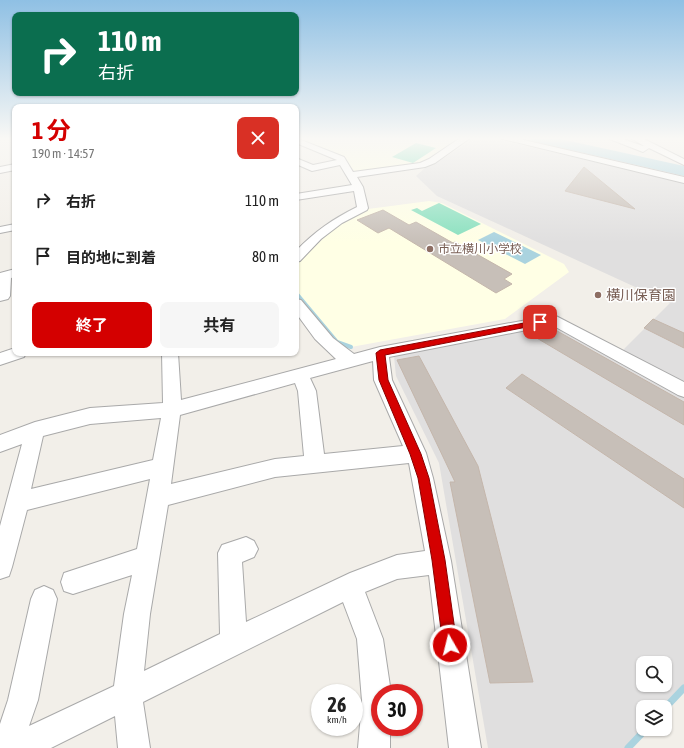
<!DOCTYPE html>
<html lang="ja">
<head>
<meta charset="utf-8">
<style>
  :root { --surface:#fff; --page:#f6f6f6; --text:#222; --muted:#767676; --accent:#d40000 }
  body { margin:0; font-family:"Asap Condensed","Noto Sans JP",sans-serif; background:var(--page); color:var(--text); height:100vh; display:flex; flex-direction:column; font-size:15px; white-space:nowrap }
  * { box-sizing:border-box; margin:0 }
  p { font-size:13px; color:var(--muted) }
  .icon { flex:none; width:22px; height:22px; fill:none; stroke:currentColor; stroke-width:2; stroke-linecap:round; stroke-linejoin:round }
  .map { position:relative; flex:1; overflow:hidden }
  .details { position:absolute; left:12px; top:104px; width:287px; height:252px; display:flex; flex-direction:column; background:var(--surface); border-radius:8px; box-shadow:0 1px 3px #0004 }
  .details>* { flex:none }
  .banner { position:absolute; left:12px; top:12px; width:287px; height:84px; border-radius:8px; box-shadow:0 1px 3px #0004; background:#0b6e4f; color:#fff; overflow:hidden }
  .tools { position:absolute; left:636px; top:656px; display:grid; gap:8px }
  .tools a { display:grid; place-items:center; width:36px; height:36px; border-radius:8px; background:var(--surface); box-shadow:0 1px 3px #0004; font-size:20px }
  .speed { position:absolute; left:311px; top:684px; display:flex; gap:8px; font-size:20px; font-weight:700; text-align:center }
  .speed>* { display:grid; place-content:center; width:52px; height:52px; border-radius:50%; background:var(--surface); box-shadow:0 1px 3px #0004; line-height:1 }
  .speed small { font-size:10px; font-weight:400 }
  .speed .limit { border:6px solid #d22; background:#fff; color:#111 }
  .pin { position:absolute; display:grid; place-items:center; width:34px; height:34px; color:#fff; margin:-17px; border-radius:8px; box-shadow:0 2px 6px #0006 }
  .me { position:absolute; width:44px; margin:-22px; rotate:352deg; stroke-linejoin:round; filter:drop-shadow(0 0 3px #0008) }
  .turn { display:flex; align-items:center; gap:14px; height:84px; padding:0 20px; font-size:18px }
  .turn .icon { width:52px; height:52px; stroke-width:2.5 }
  .turn b { display:block; font-size:28px; line-height:34px }
  .round { display:grid; place-items:center; flex:none; width:42px; height:42px; border-radius:8px; background:var(--page) }
  .head { display:flex; align-items:center; justify-content:space-between; height:68px; padding:0 20px }
  h1 { font-size:24px; font-weight:700; line-height:30px; color:var(--accent) }
  .primary-button { display:flex; gap:8px; margin-top:auto; padding:8px 20px }
  .primary-button a { flex:1; height:46px; border-radius:8px; background:var(--accent); color:#fff; font-size:16px; font-weight:700; line-height:46px; text-align:center }
  .primary-button a+a { background:var(--page); color:var(--text) }
  ul { padding:0; list-style:none }
  li { display:flex; align-items:center; gap:12px; height:56px; padding:0 20px }
  li div { flex:1 }
  li b { display:block; font-size:15px }
  li em { font-style:normal }
  .map>svg:first-child { display:block }
  .residential { fill:#e0dfdf; fill-rule:evenodd }
  .education { fill:#ffffe5 }
  .pitch { fill:#88e0be }
  .water { fill:#aad3df }
  .lines { fill:none; stroke-linecap:round; stroke-linejoin:round }
  .stream-far2 { stroke:#aad3df; stroke-width:2.5 }
  .stream-far1 { stroke:#aad3df; stroke-width:4 }
  .stream { stroke:#aad3df; stroke-width:7 }
  .river { fill:#aad3df; fill-rule:evenodd }
  .building { fill:#c7bfb8; stroke:#c4b6ab }
  .minor-casing { stroke:#a9a9a9; stroke-width:2 }
  .minor { fill:#fff; fill-rule:evenodd }
  .route { fill:#d40000; stroke:#8a0000 }
  .education-dot { fill:#8d6e63; stroke:#fff; stroke-width:1.5 }
  .labels { text-anchor:middle; stroke-width:3; stroke-linejoin:round; paint-order:stroke }
  .far-education-label { font-size:12px; fill:#785e54; stroke:#fff; text-anchor:start }
  .education-label { font-size:14px; fill:#785e54; stroke:#fff; text-anchor:start }
</style>
</head>
<body>
<div class="map">
<svg width="684" height="748" viewBox="0 0 684 748">
  <rect width="100%" height="100%" fill="#f2efe9"/>
  <path class="residential" d="M474,138H492L684,183V688L665,708V707H643V729H646L628,748H488L439,463L396,376L394,356L558,324L617,358L625,348L670,303L437,196L416,176L425,168L438,162ZM643,663H665V685H643Z"/>
  <g class="education">
    <polygon points="298,138 460,138 418,164 355,172 343,157"/>
    <polygon points="429,201 442,203 564,264 569,272 505,319 351,347 337,342 296,293 296,265 331,231 345,220 368,209"/>
  </g>
  <g class="pitch">
    <polygon points="416,143 436,148 413,163 392,157"/>
    <polygon points="439,203 481,224 458,235 411,210 417,208 422,211"/>
  </g>
  <polygon class="water" points="494,232 541,255 525,264 478,240"/>
  <g class="lines">
    <polyline class="stream-far2" points="640,139 654,138"/>
    <polyline class="stream-far1" points="296,293 337,342 351,347"/>
    <g class="stream">
      <polyline points="665,708 684,688"/>
      <polyline points="628,748 646,729"/>
    </g>
    <polygon class="river" points="530,138 556,138 684,166 684,176 536,142 531,141"/>
  </g>
  <g class="building">
    <polygon points="584,167 635,209 565,191"/>
    <polygon points="383,210 409,225 416,222 453,243 455,242 473,252 512,274 504,279 512,284 496,293 389,228 378,233 357,220"/>
    <polygon points="653,319 684,333 684,348 644,328"/>
    <polygon points="550,327 684,402 684,425 535,337 547,328"/>
    <polygon points="419,356 478,466 533,682 490,683 450,482 455,482 397,360"/>
    <polygon points="522,374 684,479 684,508 506,388"/>
  </g>
  <g class="lines">
    <g class="minor-casing">
      <g id="minor">
        <path d="M296,138L344,157L353,172L420,163L429,159L460,138H470L435,163L425,167L357,177L363,187L368,208L367,210L342,223L321,239L300,261L296,262V251C315,231 333,219 357,207L354,191L296,200V194L352,185L340,165L312,171L296,164V158L313,165L337,160L296,143Z"/>
        <polygon points="499,138 515,138 684,177 684,183"/>
        <polygon points="607,138 620,138 643,146 644,146 631,138 642,138 684,159 684,165 649,148 643,152"/>
        <polygon points="15,164 15,170 0,173 0,167"/>
        <polygon points="15,224 15,230 0,233 0,227"/>
        <polygon points="15,269 15,277 11,278 10,296 8,299 0,301 0,273"/>
        <path d="M296,299L301,300L333,338L354,354L380,347L554,315L684,382V397L678,395L552,325L389,357L392,380L426,453L433,478L451,561L481,748H449L429,575L397,579L365,592L383,639L391,693H380V727H390V748H358L362,701L357,639L343,602L143,702L150,748H118L115,716L51,748H0V724L8,700L31,599L35,590L44,586L53,590L57,599L38,700L29,726L114,686L124,614L132,575L73,594L64,591L61,582L64,573L137,549L150,479L27,510L12,567L9,576L0,579V526L22,444L0,452V435L35,422L90,408L163,403L162,353H178L181,400L336,359L315,339L296,313ZM373,361L374,380L403,446L324,454L316,391L310,378ZM295,383L298,391L304,456L275,459L171,484L180,415ZM161,418L153,460L31,489L43,436L90,424ZM409,463L425,551L397,555L350,573L246,622L242,562L254,557L258,549L254,541L246,537L222,545L218,553L220,634L144,671L150,614L168,505L275,477Z"/>
        <polygon points="15,348 15,353 26,353 24,357 0,365 0,353"/>
      </g>
    </g>
    <use href="#minor" class="minor"/>
  </g>
  <linearGradient id="sky" x2="0" y2="1"><stop stop-color="#8fc0e4"/><stop offset="0.57" stop-color="#f9f8f5"/><stop offset="1" stop-color="#f9f8f5" stop-opacity="0"/></linearGradient>
  <rect width="684" height="243" fill="url(#sky)"/>
  <polygon class="route" points="540,320 544,322 542,324 385,355 388,380 421,454 429,478 445,560 457,645 455,650 450,652 445,650 443,645 432,560 418,478 410,454 379,380 376,353 380,350"/>
  <g class="education-dot">
    <circle cx="430" cy="249" r="4"/>
    <circle cx="598" cy="295" r="4"/>
  </g>
  <g class="labels">
    <g class="far-education-label">
      <text x="438" y="253">市立横川小学校</text>
    </g>
    <g class="education-label">
      <text x="606" y="300">横川保育園</text>
    </g>
  </g>
</svg>
<div class="tools">
<a><svg class="icon" aria-label="search" viewBox="0 0 24 24"><circle cx="10" cy="10" r="6"/><path d="M15 15l6 6"/></svg></a>
<a><svg class="icon" aria-label="layers" viewBox="0 0 24 24"><path d="M12 4l9 5-9 5-9-5zM3 14l9 5 9-5"/></svg></a>
</div>
<div class="speed"><div>26<small>km/h</small></div><div class="limit">30</div></div>
<div class="pin" style="left:540px;top:322px;background:#d93025"><svg class="icon" aria-label="arrive" viewBox="0 0 24 24"><path d="M6 21V4h12l-3 4 3 4H6"/></svg></div>
<svg class="me" style="left:450px;top:645px" viewBox="-20 -20 40 40"><circle r="17" fill="#d40000" stroke="#fff" stroke-width="3"/><path d="M0-11L8 9 0 5-8 9z" fill="#fff"/></svg>
<div class="banner">
<div class="turn"><svg class="icon" aria-label="right" viewBox="0 0 24 24"><path d="M7 20v-9h11M14 6l5 5-5 5"/></svg><div><b>110 m</b>右折</div></div>
</div>
<section class="details">
<div class="head"><div><h1>1 分</h1><p>190 m · 14:57</p></div><a class="round" style="background:#d93025;color:#fff"><svg class="icon" aria-label="close" viewBox="0 0 24 24"><path d="M6 6l12 12M18 6L6 18"/></svg></a></div>
<ul>
<li><svg class="icon" aria-label="right" viewBox="0 0 24 24"><path d="M7 20v-9h11M14 6l5 5-5 5"/></svg><div><b>右折</b></div><em>110 m</em></li>
<li><svg class="icon" aria-label="arrive" viewBox="0 0 24 24"><path d="M6 21V4h12l-3 4 3 4H6"/></svg><div><b>目的地に到着</b></div><em>80 m</em></li>
</ul>
<div class="primary-button"><a>終了</a><a>共有</a></div>
</section>
</div>
</body>
</html>
